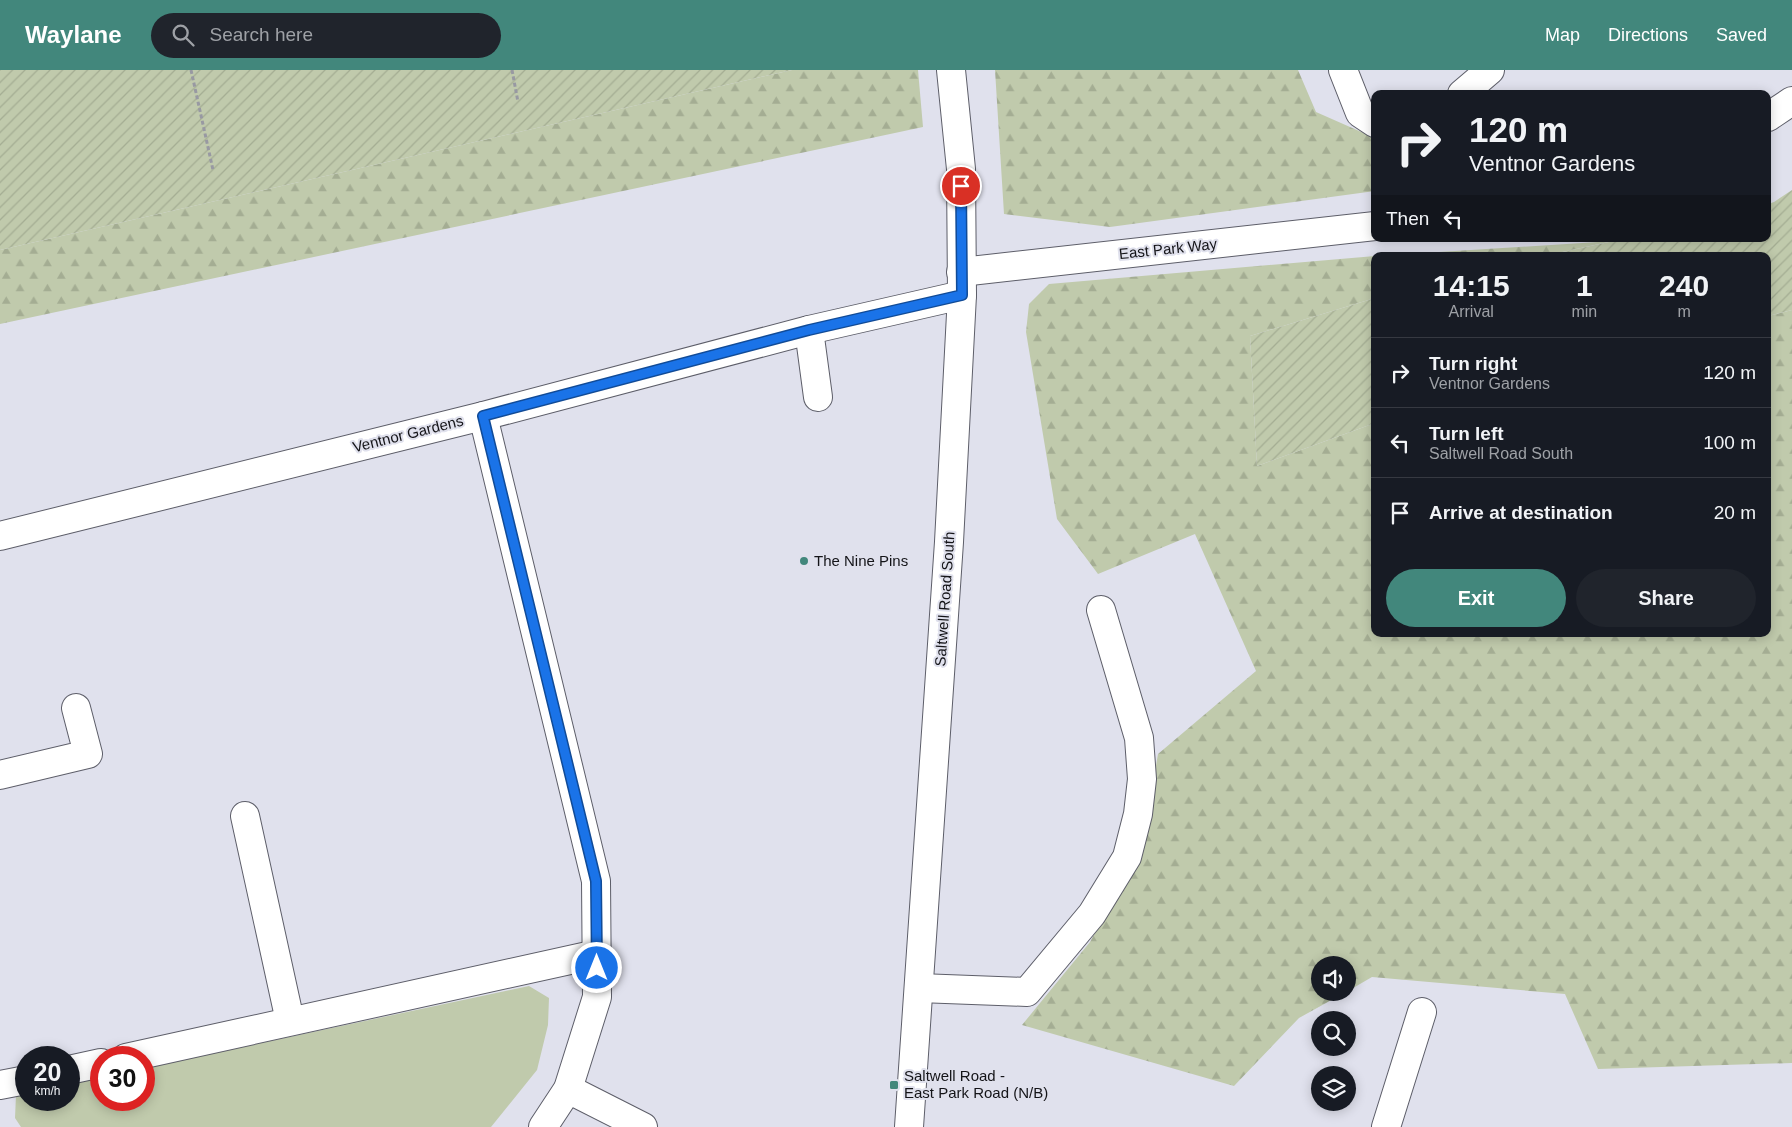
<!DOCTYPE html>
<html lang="en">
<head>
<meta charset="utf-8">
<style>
  :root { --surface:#171b24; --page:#20242c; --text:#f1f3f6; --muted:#9ea1a6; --line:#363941; --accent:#42877c }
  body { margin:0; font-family:Helvetica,sans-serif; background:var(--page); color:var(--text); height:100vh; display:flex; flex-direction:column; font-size:19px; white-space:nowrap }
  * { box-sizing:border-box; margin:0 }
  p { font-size:16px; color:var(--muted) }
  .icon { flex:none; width:28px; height:28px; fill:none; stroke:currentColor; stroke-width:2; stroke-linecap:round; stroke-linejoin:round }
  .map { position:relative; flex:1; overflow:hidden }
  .panel { position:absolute; left:1371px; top:182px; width:400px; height:385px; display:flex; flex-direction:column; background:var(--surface); border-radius:10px; box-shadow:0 2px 12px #0003 }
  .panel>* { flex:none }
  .hud { position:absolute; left:1371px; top:20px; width:400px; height:152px; border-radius:10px; box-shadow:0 2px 12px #0003; background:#171b24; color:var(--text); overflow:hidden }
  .tools { position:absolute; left:1311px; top:886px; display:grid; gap:10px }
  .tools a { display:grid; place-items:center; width:45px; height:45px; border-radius:50%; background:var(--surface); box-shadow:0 2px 12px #0003; font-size:25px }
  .speed { position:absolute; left:15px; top:976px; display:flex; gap:10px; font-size:25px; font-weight:700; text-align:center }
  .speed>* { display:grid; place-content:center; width:65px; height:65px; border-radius:50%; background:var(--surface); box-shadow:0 2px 12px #0003; line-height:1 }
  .speed small { font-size:12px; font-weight:400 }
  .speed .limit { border:8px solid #d22; background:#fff; color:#111 }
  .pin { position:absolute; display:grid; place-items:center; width:42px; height:42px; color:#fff; margin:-21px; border:2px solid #fff; border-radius:50%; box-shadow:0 1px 5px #0007 }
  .me { position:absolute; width:55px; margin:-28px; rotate:0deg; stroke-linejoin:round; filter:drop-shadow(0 0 4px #0008) }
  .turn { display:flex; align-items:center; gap:18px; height:105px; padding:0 15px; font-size:22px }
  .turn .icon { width:65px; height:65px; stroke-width:2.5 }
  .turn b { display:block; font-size:35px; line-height:42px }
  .then { display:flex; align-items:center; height:48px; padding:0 15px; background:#0003; gap:10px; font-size:19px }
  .eta { display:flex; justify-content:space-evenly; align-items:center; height:85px; text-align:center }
  .eta b { font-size:30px; font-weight:700; line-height:35px }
  .button { display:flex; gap:10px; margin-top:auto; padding:10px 15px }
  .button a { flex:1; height:58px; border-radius:30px; background:var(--accent); color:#fff; font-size:20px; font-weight:700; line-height:58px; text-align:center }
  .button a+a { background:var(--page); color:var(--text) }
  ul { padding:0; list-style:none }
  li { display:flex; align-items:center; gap:15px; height:70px; padding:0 15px; border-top:1px solid var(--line) }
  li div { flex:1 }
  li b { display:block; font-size:19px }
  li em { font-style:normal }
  header { display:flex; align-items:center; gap:30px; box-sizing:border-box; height:70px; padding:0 25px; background:var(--accent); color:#fff }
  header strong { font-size:24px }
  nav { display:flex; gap:28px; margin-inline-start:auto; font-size:18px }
  .search { width:350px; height:45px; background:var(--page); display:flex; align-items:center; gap:12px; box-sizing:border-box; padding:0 18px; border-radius:28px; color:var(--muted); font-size:19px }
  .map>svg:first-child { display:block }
  .grass { fill:#c0caac }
  .forest { fill:url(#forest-firs) }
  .garden { fill:url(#garden-furrows) }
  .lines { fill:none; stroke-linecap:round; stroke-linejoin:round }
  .minor-casing { stroke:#5d5e69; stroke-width:30 }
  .path { stroke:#9899a2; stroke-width:3; stroke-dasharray:4 2.5; stroke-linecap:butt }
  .minor { stroke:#fff; stroke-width:28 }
  .route-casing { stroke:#114b97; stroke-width:12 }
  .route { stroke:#1a73e8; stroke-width:9 }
  .poi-dot { fill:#42877c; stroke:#e0e1ed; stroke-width:2 }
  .labels { text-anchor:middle; stroke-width:4; stroke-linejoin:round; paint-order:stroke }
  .street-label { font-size:15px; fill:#141418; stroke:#e0e1ed }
  .poi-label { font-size:15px; fill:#141418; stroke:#e0e1ed; text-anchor:start }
</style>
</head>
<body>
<header>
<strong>Waylane</strong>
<div class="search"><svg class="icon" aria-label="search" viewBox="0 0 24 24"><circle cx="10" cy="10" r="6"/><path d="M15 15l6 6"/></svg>Search here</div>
<nav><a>Map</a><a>Directions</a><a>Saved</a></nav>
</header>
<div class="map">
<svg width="1792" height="1057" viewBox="0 0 1792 1057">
  <defs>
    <pattern id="forest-firs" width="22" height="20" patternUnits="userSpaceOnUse" patternTransform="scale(1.25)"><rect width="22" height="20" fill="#c0caac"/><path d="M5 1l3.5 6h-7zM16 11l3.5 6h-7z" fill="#a4ad93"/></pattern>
    <pattern id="garden-furrows" width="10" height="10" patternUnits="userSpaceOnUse" patternTransform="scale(1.25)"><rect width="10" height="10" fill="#c0caac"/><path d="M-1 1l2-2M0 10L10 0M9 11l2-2" fill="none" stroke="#a4ad93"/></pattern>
  </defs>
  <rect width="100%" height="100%" fill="#e0e1ed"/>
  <polygon class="grass" points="529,916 549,928 548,955 537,1000 491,1057 21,1057 15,1048 16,1025 26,1023 26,1030 69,1030 69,1014 101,1007 101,1030 144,1030 144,998"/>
  <g class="forest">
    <polygon points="792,0 918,0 923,57 0,254 0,180"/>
    <polygon points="995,0 1298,0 1316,42 1375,68 1375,121 1110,157 1004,144"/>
    <polygon points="1613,171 1544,186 1376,186"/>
    <polygon points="1375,186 1375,228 1250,266 1257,396 1375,353 1375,564 1768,564 1768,246 1792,240 1792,993 1598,999 1565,924 1372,907 1348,921 1348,895 1320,895 1320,922 1344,923 1299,948 1234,1016 1022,955 1090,872 1142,777 1158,684 1256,601 1195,464 1098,504 1057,449 1026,262 1029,234 1049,214"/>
  </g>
  <g class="garden">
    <polygon points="0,0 792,0 0,180"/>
    <polygon points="1792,120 1792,240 1768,246 1768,186 1544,186 1623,169 1768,169 1768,134 1774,132"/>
    <polygon points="1375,228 1375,353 1257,396 1250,266"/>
  </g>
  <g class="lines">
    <g class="minor-casing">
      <g id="minor">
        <polyline points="1343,0 1360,43 1375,53"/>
        <polyline points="1462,24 1490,0"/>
        <polyline points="1768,47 1792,31"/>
        <polyline points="961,202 1375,156"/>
        <polyline points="809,260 818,327"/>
        <polyline points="483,346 596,811 597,927 568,1019 543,1057"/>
        <polyline points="0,466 483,346 809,260 962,225"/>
        <polyline points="0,705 88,684 76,638"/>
        <polyline points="245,746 290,951"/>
        <polyline points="919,918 1027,922 1092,844 1127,787 1138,744 1142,709 1139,668 1101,540"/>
        <polyline points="126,988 597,884"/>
        <polyline points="69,1000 101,993"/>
        <polyline points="0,1015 26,1010"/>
        <polyline points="568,1019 643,1057"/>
        <polyline points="909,1057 949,472 962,225 961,99 951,0"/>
        <polyline points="1386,1057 1422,942"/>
      </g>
    </g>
    <g class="path">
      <polyline points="191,0 213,100"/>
      <polyline points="512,0 518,32"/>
    </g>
    <use href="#minor" class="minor"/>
  </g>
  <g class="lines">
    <g class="route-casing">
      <polyline id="route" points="597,898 596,811 483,346 809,260 962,225 961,116"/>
    </g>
    <use href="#route" class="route"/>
  </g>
  <g class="poi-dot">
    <circle cx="804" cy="491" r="5"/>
    <rect x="889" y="1010" width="10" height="10" rx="2.5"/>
  </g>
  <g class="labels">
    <g class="street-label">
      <text transform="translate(1168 179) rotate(-6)" y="5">East Park Way</text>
      <text transform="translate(408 364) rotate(-14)" y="5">Ventnor Gardens</text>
      <text transform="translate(945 529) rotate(-86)" y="5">Saltwell Road South</text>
    </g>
    <g class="poi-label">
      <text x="814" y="496">The Nine Pins</text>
      <text x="904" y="1011">Saltwell Road -<tspan x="904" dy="17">East Park Road (N/B)</tspan></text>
    </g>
  </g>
</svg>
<div class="tools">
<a><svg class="icon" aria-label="sound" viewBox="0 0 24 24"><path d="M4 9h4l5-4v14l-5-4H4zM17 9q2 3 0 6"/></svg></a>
<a><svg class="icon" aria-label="search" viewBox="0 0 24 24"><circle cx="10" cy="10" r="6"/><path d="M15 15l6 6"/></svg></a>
<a><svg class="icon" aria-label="layers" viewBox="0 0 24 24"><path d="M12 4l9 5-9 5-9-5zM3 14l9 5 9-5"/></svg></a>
</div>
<div class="speed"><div>20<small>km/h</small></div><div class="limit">30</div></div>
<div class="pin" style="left:961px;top:116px;background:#d93025"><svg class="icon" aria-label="arrive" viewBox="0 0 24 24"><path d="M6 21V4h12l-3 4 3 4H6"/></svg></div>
<svg class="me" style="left:597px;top:898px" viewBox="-20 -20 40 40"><circle r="17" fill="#1a73e8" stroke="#fff" stroke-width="3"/><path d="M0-11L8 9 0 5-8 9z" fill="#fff"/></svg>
<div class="hud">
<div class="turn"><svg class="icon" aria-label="right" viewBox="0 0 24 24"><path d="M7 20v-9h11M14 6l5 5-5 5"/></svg><div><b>120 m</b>Ventnor Gardens</div></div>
<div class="then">Then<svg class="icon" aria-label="left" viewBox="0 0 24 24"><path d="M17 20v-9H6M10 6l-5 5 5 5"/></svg></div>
</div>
<section class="panel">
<div class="eta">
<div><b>14:15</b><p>Arrival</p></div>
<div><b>1</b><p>min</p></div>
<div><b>240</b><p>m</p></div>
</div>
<ul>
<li><svg class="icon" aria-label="right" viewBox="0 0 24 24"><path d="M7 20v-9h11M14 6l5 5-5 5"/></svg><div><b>Turn right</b><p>Ventnor Gardens</p></div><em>120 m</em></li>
<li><svg class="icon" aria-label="left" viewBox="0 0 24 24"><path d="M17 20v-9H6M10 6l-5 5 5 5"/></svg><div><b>Turn left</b><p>Saltwell Road South</p></div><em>100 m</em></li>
<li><svg class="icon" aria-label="arrive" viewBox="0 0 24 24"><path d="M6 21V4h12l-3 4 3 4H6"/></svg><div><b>Arrive at destination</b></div><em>20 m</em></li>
</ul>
<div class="button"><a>Exit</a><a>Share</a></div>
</section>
</div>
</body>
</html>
